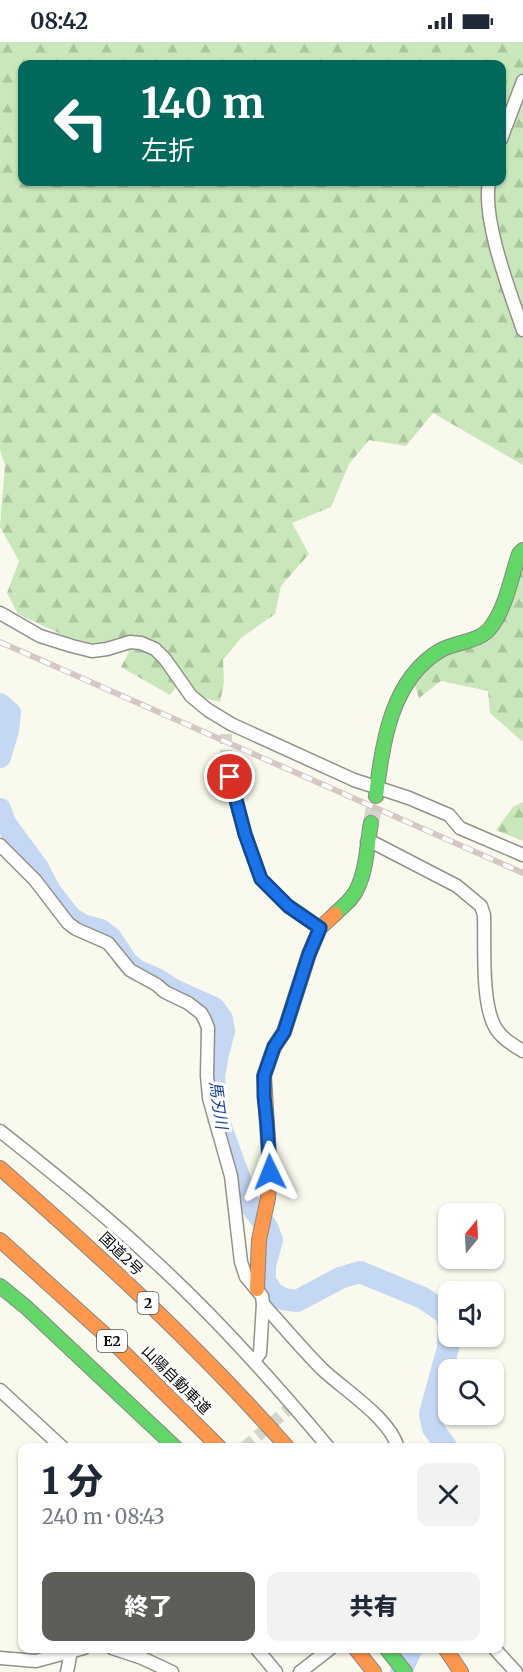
<!DOCTYPE html>
<html lang="ja">
<head>
<meta charset="utf-8">
<style>
  :root { --surface:#fff; --page:#f2f2f3; --text:#1f2937; --muted:#747a83; --accent:#5e5e59 }
  body { margin:0; font-family:Merriweather,"Noto Sans JP",serif; background:var(--page); color:var(--text); height:100vh; display:flex; flex-direction:column; font-size:22px; white-space:nowrap }
  * { box-sizing:border-box; margin:0 }
  p { font-size:20px; color:var(--muted) }
  .icon { flex:none; width:33px; height:33px; fill:none; stroke:currentColor; stroke-width:2; stroke-linecap:round; stroke-linejoin:round }
  .map { position:relative; flex:1; overflow:hidden }
  .sheet { position:absolute; left:18px; top:1401px; width:486px; height:210px; display:flex; flex-direction:column; background:var(--surface); border-radius:12px; box-shadow:0 2px 4px #0004 }
  .sheet>* { flex:none }
  .guide { position:absolute; left:18px; top:18px; width:488px; height:126px; border-radius:12px; box-shadow:0 2px 4px #0004; background:#00695c; color:#fff; overflow:hidden }
  .needle { width:39px; rotate:18deg }
  .fabs { position:absolute; left:438px; top:1161px; display:grid; gap:12px }
  .fabs a { display:grid; place-items:center; width:66px; height:66px; border-radius:12px; background:var(--surface); box-shadow:0 2px 4px #0004; font-size:30px }
  .pin { position:absolute; display:grid; place-items:center; width:51px; height:51px; color:#fff; margin:-26px; border:3px solid #fff; border-radius:50%; box-shadow:0 2px 6px #0007 }
  .me { position:absolute; width:66px; margin:-33px; rotate:358deg; stroke-linejoin:round; filter:drop-shadow(0 0 4px #0008) }
  .turn { display:flex; align-items:center; gap:21px; height:126px; padding:0 24px; font-size:27px }
  .turn .icon { width:78px; height:78px; stroke-width:2.5 }
  .turn b { display:block; font-size:42px; line-height:51px }
  .round { display:grid; place-items:center; flex:none; width:63px; height:63px; border-radius:12px; background:var(--page) }
  .head { display:flex; align-items:center; justify-content:space-between; height:102px; padding:0 24px }
  h1 { font-size:36px; font-weight:800; line-height:45px }
  .cta { display:flex; gap:12px; margin-top:auto; padding:12px 24px }
  .cta a { flex:1; height:69px; border-radius:12px; background:var(--accent); color:#fff; font-size:24px; font-weight:800; line-height:69px; text-align:center }
  .cta a+a { background:var(--page); color:var(--text) }
  .status { display:flex; justify-content:space-between; align-items:center; height:42px; padding:0 30px; background:var(--surface); direction:ltr }
  .status svg { height:16px; fill:currentColor }
  .map>svg:first-child { display:block }
  .forest { fill:url(#forest-firs); fill-rule:evenodd }
  .lines { fill:none; stroke-linecap:round; stroke-linejoin:round }
  .river { stroke:#c4d7f3; stroke-width:22 }
  .street-tunnel { stroke:#d5d5cb; stroke-width:12; stroke-dasharray:12 6; stroke-linecap:butt }
  .secondary-tunnel { stroke:#d5d5cb; stroke-width:16; stroke-dasharray:16 8; stroke-linecap:butt }
  .street-casing { stroke:#92928c; stroke-width:15 }
  .fast-casing { stroke:#888883; stroke-width:16 }
  .slow-casing { stroke:#888883; stroke-width:16 }
  .street { stroke:#fefefc; stroke-width:12 }
  .fast { stroke:#63d668; stroke-width:14 }
  .slow { stroke:#ff974d; stroke-width:14 }
  .rail-casing { stroke:#d5c8c2; stroke-width:6 }
  .rail { stroke:#fff; stroke-width:4; stroke-dasharray:11; stroke-linecap:butt }
  .route-casing { stroke:#114b97; stroke-width:15 }
  .route { stroke:#1a73e8; stroke-width:10 }
  .labels { text-anchor:middle; stroke-width:6; stroke-linejoin:round; paint-order:stroke }
  .shield { fill:#fff; stroke:#545454; stroke-width:1.5 }
  .shield-label { font-size:14px; font-weight:bold; fill:#0a0a0a }
  .street-label { font-size:15px; fill:#0a0a0a; stroke:#fff }
  .water-label { font-size:16px; font-style:italic; fill:#174098; stroke:#fff }
</style>
</head>
<body>
<div class="status"><b>08:42</b><svg viewBox="0 0 49 12"><path d="M0 12V9h3v3zM5 12V6h3v6zM10 12V3h3v9zM15 12V0h3v12zM26 1h20v11H26zM47 4h2v5h-2z"/></svg></div>
<div class="map">
<svg width="523" height="1630" viewBox="0 0 523 1630">
  <defs>
    <pattern id="forest-firs" width="22" height="20" patternUnits="userSpaceOnUse" patternTransform="scale(1.5)"><rect width="22" height="20" fill="#c9e7bb"/><path d="M5 1l3.5 6h-7zM16 11l3.5 6h-7z" fill="#abc59f"/></pattern>
  </defs>
  <rect width="100%" height="100%" fill="#f9f9ed"/>
  <g class="forest">
    <path d="M0,0H523V423L433,371L406,404L369,398L349,422L331,465L292,481L309,512L281,544L275,572L241,596L223,618L224,640L220,660L200,655L183,636L170,653L121,625L129,610L119,595L98,603L65,594L18,572L7,551L19,519L0,485L5,423L0,408ZM22,22H501V140H22Z"/>
    <polygon points="523,519 523,700 490,671 488,649 441,639 419,656 414,641 439,614 491,593"/>
    <polygon points="523,760 523,799 496,788 513,765"/>
  </g>
  <g class="lines">
    <g class="river">
      <polyline points="0,662 10,671 8,688 0,715"/>
      <polyline points="0,767 5,781 38,826 50,849 71,876 83,883 101,888 111,896 127,920 136,928 157,937 172,947 214,966 222,977 224,990 218,1011 214,1034 218,1077 241,1140 243,1153 267,1185 272,1198 265,1224 265,1238 272,1250 283,1257 297,1259 340,1236 360,1230 423,1256 446,1272 448,1280"/>
      <polyline points="447,1406 433,1386 430,1372 448,1306 448,1294"/>
      <polyline points="401,1630 412,1606"/>
    </g>
    <g class="street-tunnel">
      <polyline points="226,720 226,692"/>
      <polyline points="244,1406 293,1363"/>
    </g>
    <polyline class="secondary-tunnel" points="371,781 376,754"/>
    <g class="street-casing">
      <g id="street">
        <polyline points="501,97 523,39"/>
        <path d="M489,140C482,178 510,250 523,288"/>
        <polyline points="0,571 40,594 72,604 92,609 107,607 130,600 141,601 155,607 165,617 191,654 208,668 231,682 354,738 409,756 449,773 460,786 523,813"/>
        <polyline points="226,720 245,792 261,837 288,864 320,886"/>
        <path d="M367,800L374,801L457,844L481,864L484,873C485,903 481,960 495,985C501,996 513,1003 523,1009"/>
        <polyline points="0,803 35,838 68,881 76,887 108,901 130,928 157,943 165,950 188,961 201,971 205,978 208,986 207,1033 209,1056 231,1134 241,1220 246,1235 262,1254 263,1262 260,1311 254,1319"/>
        <path d="M0,1089C52,1130 103,1171 151,1216C215,1274 273,1339 329,1406"/>
        <path d="M263,1262C282,1283 301,1306 322,1327C344,1348 390,1376 398,1406"/>
        <polyline points="0,1348 63,1406"/>
        <polyline points="112,1606 142,1616 172,1630"/>
        <polyline points="256,1606 276,1630"/>
        <polyline points="494,1606 516,1630"/>
        <polyline points="0,1616 36,1619 84,1606"/>
        <polyline points="67,1630 71,1609"/>
        <polyline points="300,1630 331,1606"/>
      </g>
    </g>
    <g class="fast-casing">
      <g id="fast">
        <path d="M376,754C382,702 391,637 441,608C457,599 479,601 491,585C506,565 511,536 519,512L523,508"/>
        <path d="M335,872C343,864 353,857 357,847C367,827 367,802 371,781"/>
        <polyline points="0,1244 26,1265 176,1406"/>
        <polyline points="386,1606 405,1630"/>
      </g>
    </g>
    <g class="slow-casing">
      <g id="slow">
        <path d="M0,1126C101,1215 199,1305 288,1406"/>
        <polyline points="0,1198 112,1299 220,1406"/>
        <polyline points="257,1247 259,1198 268,1156 270,1130 264,1034 274,1005 284,990 309,912 320,886 335,872"/>
        <polyline points="355,1606 374,1630"/>
        <polyline points="445,1606 461,1630"/>
      </g>
    </g>
    <use href="#street" class="street"/>
    <use href="#fast" class="fast"/>
    <use href="#slow" class="slow"/>
    <g class="rail-casing">
      <polyline id="rail" points="0,600 523,831"/>
    </g>
    <use href="#rail" class="rail"/>
  </g>
  <g class="lines">
    <g class="route-casing">
      <polyline id="route" points="230,735 245,792 261,837 288,864 320,886 309,912 284,990 274,1005 264,1034 264,1054 267,1082 270,1130"/>
    </g>
    <use href="#route" class="route"/>
  </g>
  <g class="labels">
    <g class="shield">
      <rect x="137.5" y="1250" width="21" height="22" rx="4.5"/>
      <rect x="97" y="1288" width="30" height="22" rx="4.5"/>
    </g>
    <g class="shield-label">
      <text x="148" y="1266">2</text>
      <text x="112" y="1304">E2</text>
    </g>
    <g class="street-label">
      <text transform="translate(121 1212) rotate(44)" y="5">国道2号</text>
      <text transform="translate(176 1338) rotate(45)" y="5">山陽自動車道</text>
    </g>
    <g class="water-label">
      <text transform="translate(219 1063) rotate(82)" y="6">馬刃川</text>
    </g>
  </g>
</svg>
<div class="fabs">
<a><svg class="needle" viewBox="-14 -14 28 28"><path d="M0-13l5 13h-10z" fill="#e53935"/><path d="M0 13l5-13h-10z" fill="#747a83"/></svg></a>
<a><svg class="icon" aria-label="sound" viewBox="0 0 24 24"><path d="M4 9h4l5-4v14l-5-4H4zM17 9q2 3 0 6"/></svg></a>
<a><svg class="icon" aria-label="search" viewBox="0 0 24 24"><circle cx="10" cy="10" r="6"/><path d="M15 15l6 6"/></svg></a>
</div>
<div class="pin" style="left:230px;top:735px;background:#d93025"><svg class="icon" aria-label="arrive" viewBox="0 0 24 24"><path d="M6 21V4h12l-3 4 3 4H6"/></svg></div>
<svg class="me" style="left:270px;top:1130px" viewBox="-20 -20 40 40"><path d="M0-17L14 15 0 8-14 15z" fill="#1a73e8" stroke="#fff" stroke-width="4"/></svg>
<div class="guide">
<div class="turn"><svg class="icon" aria-label="left" viewBox="0 0 24 24"><path d="M17 20v-9H6M10 6l-5 5 5 5"/></svg><div><b>140 m</b>左折</div></div>
</div>
<section class="sheet">
<div class="head"><div><h1>1 分</h1><p>240 m · 08:43</p></div><a class="round"><svg class="icon" aria-label="close" viewBox="0 0 24 24"><path d="M6 6l12 12M18 6L6 18"/></svg></a></div>
<div class="cta"><a>終了</a><a>共有</a></div>
</section>
</div>
</body>
</html>
